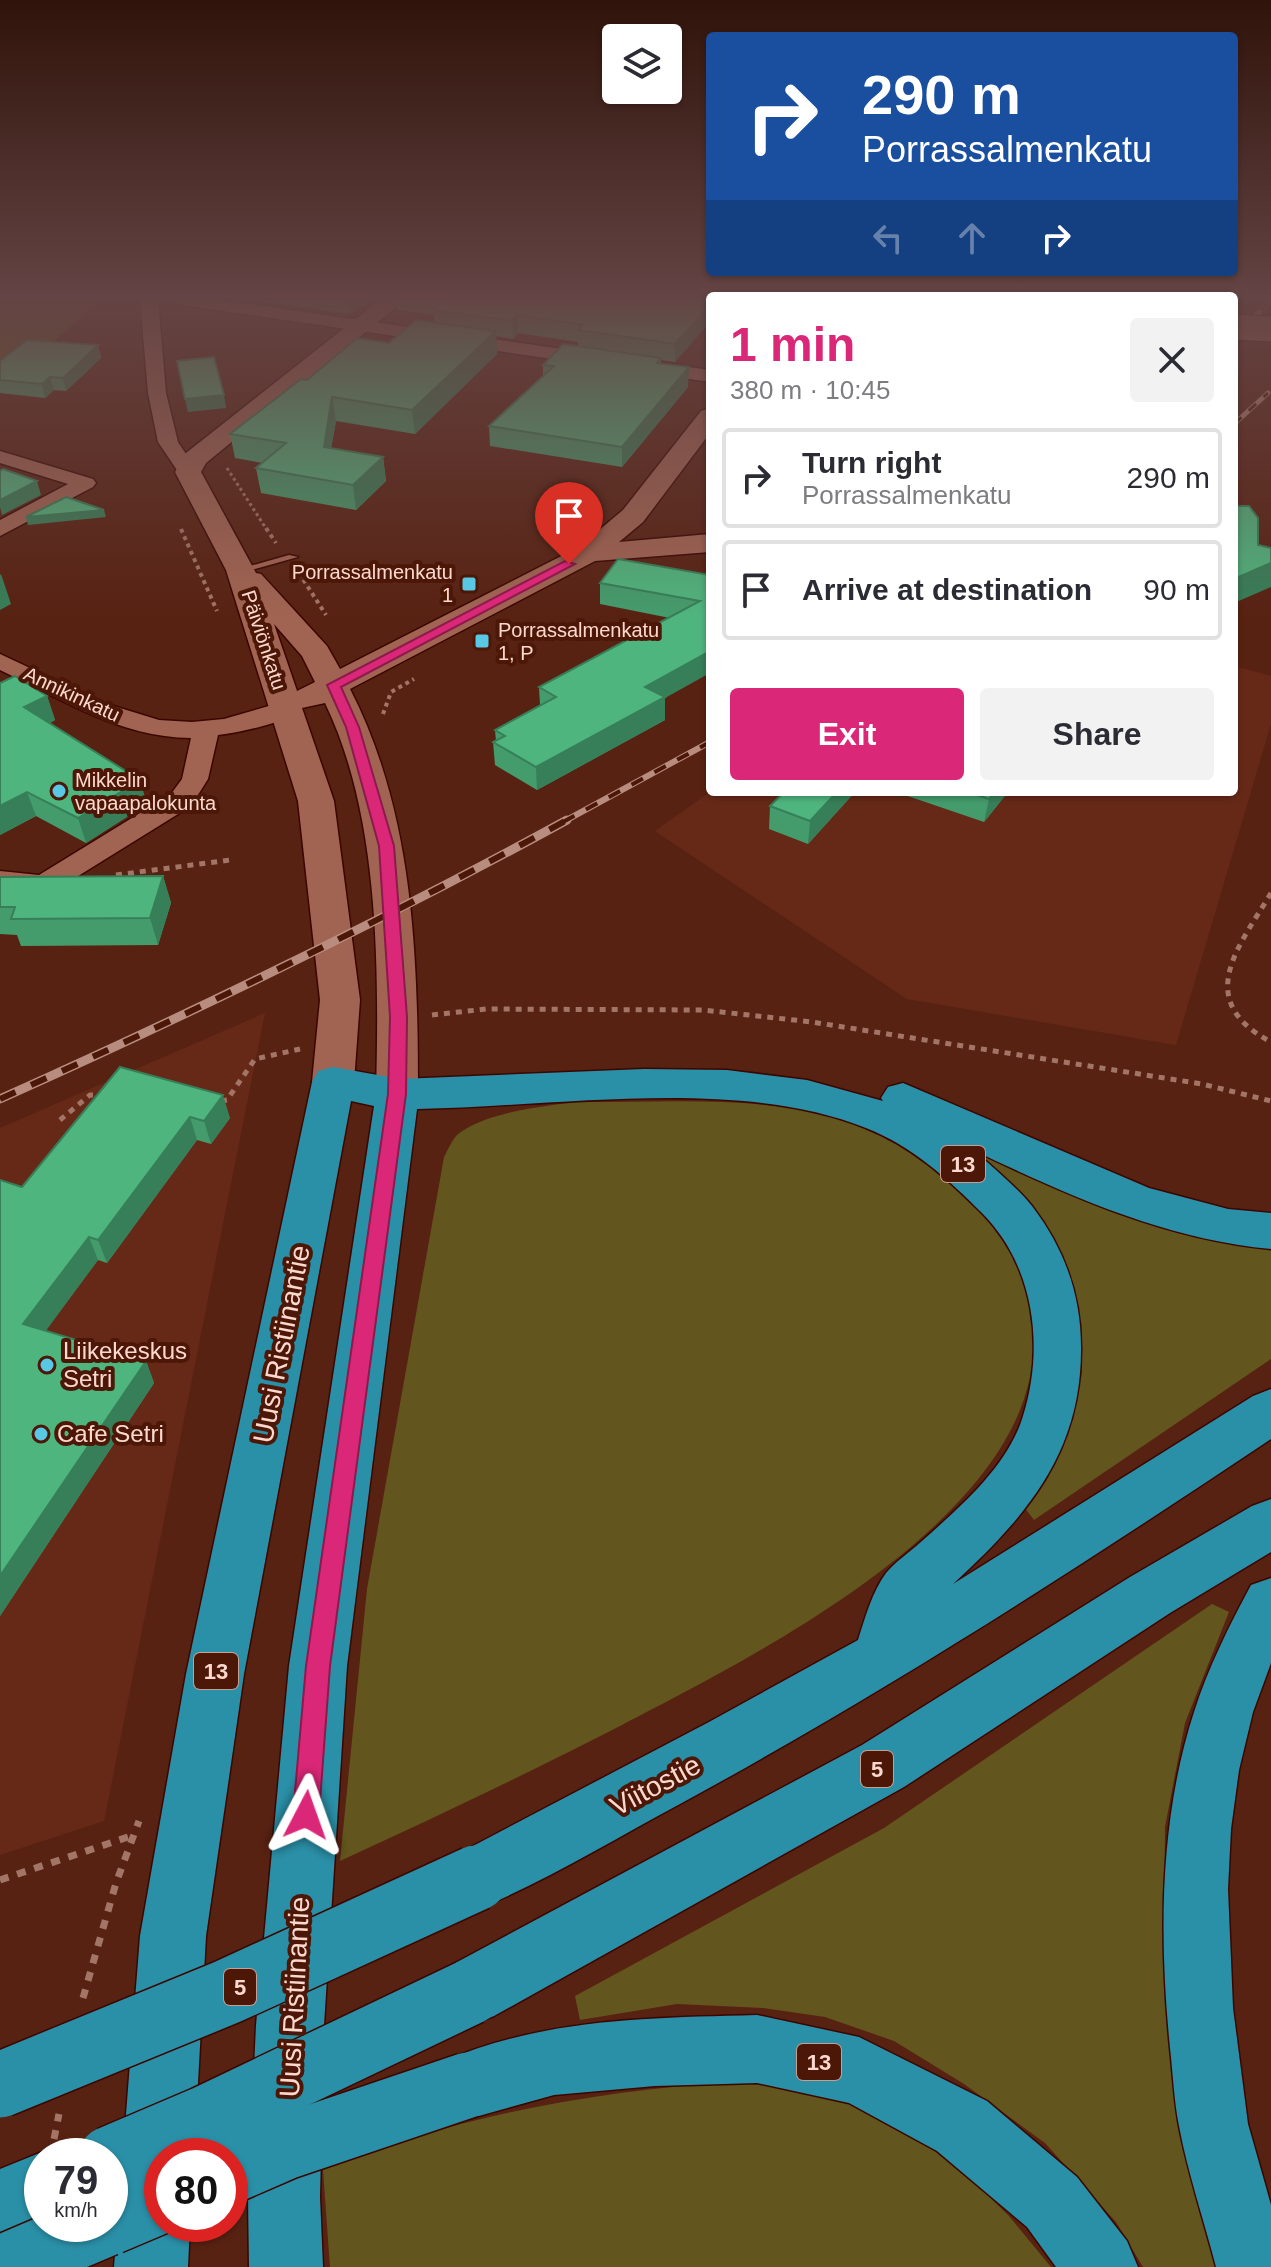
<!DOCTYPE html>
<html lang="en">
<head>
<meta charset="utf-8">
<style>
  :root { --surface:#fff; --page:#f2f2f3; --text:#2b2b33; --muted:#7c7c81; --line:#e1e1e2; --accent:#db2777 }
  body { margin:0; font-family:Helvetica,sans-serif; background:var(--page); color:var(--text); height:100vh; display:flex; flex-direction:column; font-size:30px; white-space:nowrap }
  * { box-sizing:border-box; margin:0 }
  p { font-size:26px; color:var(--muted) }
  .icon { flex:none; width:44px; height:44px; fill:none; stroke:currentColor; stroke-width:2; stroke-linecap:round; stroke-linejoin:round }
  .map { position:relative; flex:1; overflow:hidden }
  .side { position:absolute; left:706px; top:292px; width:532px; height:504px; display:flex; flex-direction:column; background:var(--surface); border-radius:8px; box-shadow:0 2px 6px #0004 }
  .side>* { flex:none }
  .banner { position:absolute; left:706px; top:32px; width:532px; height:244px; border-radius:8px; box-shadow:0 2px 6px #0004; background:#1a4fa0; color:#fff; overflow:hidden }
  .controls { position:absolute; left:602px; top:24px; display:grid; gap:16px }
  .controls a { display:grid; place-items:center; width:80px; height:80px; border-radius:8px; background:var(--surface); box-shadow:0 2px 6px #0004; font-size:40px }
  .speed { position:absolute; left:24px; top:2138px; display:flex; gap:16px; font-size:40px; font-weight:700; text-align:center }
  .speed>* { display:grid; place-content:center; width:104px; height:104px; border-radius:50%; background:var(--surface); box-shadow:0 2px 6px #0004; line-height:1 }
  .speed small { font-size:20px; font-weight:400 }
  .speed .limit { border:12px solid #d22; background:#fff; color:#111 }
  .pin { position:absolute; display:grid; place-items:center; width:68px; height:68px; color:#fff; margin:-82px -34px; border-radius:50% 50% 50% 0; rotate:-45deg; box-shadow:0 0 8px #0007 }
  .pin .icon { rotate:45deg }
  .me { position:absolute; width:88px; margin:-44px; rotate:4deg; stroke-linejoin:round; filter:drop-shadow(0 0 6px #0008) }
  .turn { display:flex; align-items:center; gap:28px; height:168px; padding:0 24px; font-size:36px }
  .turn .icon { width:104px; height:104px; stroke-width:2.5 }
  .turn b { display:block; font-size:56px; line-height:68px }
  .lanes { display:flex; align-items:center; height:76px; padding:0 24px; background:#0003; justify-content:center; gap:40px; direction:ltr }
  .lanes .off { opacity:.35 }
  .round { display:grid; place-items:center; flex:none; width:84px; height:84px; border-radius:8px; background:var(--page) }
  .headline { display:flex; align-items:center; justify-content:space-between; height:136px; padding:0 24px }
  h1 { font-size:48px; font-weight:800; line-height:60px; color:var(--accent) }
  .button { display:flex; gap:16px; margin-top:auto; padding:16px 24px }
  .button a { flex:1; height:92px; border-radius:8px; background:var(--accent); color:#fff; font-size:32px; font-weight:800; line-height:92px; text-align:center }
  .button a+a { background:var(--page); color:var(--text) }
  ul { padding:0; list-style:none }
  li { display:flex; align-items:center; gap:24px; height:100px; margin:0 16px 12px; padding:0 8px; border:4px solid var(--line); border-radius:8px }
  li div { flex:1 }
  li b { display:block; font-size:30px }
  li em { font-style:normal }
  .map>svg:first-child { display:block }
  .built { fill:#672917 }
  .green { fill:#62551d }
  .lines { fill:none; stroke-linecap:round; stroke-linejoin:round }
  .lane-casing { stroke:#3b0600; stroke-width:3 }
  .street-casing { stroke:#3b0600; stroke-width:3 }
  .secondary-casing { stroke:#3b0600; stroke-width:3 }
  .highway-casing { stroke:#3b0600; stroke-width:3 }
  .path-far3 { stroke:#a37567; stroke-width:3; stroke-dasharray:3 3; stroke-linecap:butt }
  .path-far2 { stroke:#a37567; stroke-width:4; stroke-dasharray:4 4; stroke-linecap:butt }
  .path-far1 { stroke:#a37567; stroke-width:5; stroke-dasharray:6 6; stroke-linecap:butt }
  .path { stroke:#a37567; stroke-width:7; stroke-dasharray:9 9; stroke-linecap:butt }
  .lane { fill:#a16452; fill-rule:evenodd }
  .street { fill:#a16452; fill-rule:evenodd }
  .secondary { fill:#a16452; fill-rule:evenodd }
  .highway { fill:#2a90a8; fill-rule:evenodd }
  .rail-far2-casing { stroke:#b88d80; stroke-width:5 }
  .rail-far1-casing { stroke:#b88d80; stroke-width:6 }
  .rail-casing { stroke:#b88d80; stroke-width:9 }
  .rail-far2 { stroke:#4c1707; stroke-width:3; stroke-dasharray:10; stroke-linecap:butt }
  .rail-far1 { stroke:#4c1707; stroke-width:4; stroke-dasharray:13; stroke-linecap:butt }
  .rail { stroke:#4c1707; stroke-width:6; stroke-dasharray:17; stroke-linecap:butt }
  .secondary-bridge-casing { stroke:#3b0600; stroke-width:27; stroke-linecap:butt }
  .highway-bridge-casing { stroke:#3b0600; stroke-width:68; stroke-linecap:butt }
  .secondary-bridge { stroke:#a16452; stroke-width:25 }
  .highway-bridge { stroke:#2a90a8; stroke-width:65 }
  .wall { fill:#449c6c }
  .shaded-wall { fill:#377f58 }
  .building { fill:#4fb57e; stroke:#377f58; stroke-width:2 }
  .route { fill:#db2777; stroke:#8e194d; stroke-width:2 }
  .poi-dot { fill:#59c8e4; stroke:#4c1707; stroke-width:3 }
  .labels { text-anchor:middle; stroke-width:8; stroke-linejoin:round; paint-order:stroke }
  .far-poi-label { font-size:20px; fill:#fcd8ce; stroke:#4c1707; text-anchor:start }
  .far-street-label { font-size:20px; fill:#fcd8ce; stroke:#4c1707 }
  .shield { fill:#4c1707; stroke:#c79e92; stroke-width:2 }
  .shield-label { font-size:22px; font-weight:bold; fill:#fcd8ce }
  .poi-label { font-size:24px; fill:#fcd8ce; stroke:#4c1707; text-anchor:start }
  .near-street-label { font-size:28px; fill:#fcd8ce; stroke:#4c1707 }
</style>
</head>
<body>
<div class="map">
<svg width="1271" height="2267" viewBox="0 0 1271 2267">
  <rect width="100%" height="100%" fill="#582212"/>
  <g class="built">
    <polygon points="1234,666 1271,676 1271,724 1176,1045 907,999 655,831 710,792 1234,792"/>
    <polygon points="265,1013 104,1821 0,1855 0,1128"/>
  </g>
  <g class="green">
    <polygon points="0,299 98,299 98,302 0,389"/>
    <path d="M575,1102C706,1103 845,1085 952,1179C970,1194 985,1217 999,1236C1021,1265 1030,1298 1033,1333C1045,1512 756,1655 622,1725C529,1773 435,1817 340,1861L367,1589L444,1157C448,1150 452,1140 457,1135C486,1112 540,1107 575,1102Z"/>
    <polygon points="990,1150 1271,1243 1271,1359 1034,1520 1024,1507 1052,1462 1073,1419 1082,1373 1078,1330 978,1160"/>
    <polygon points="1212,1604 1229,1612 1185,1723 1165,1827 1164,1940 1170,2051 1184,2151 1216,2267 1143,2267 1116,2222 1045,2143 964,2084 894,2041 825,2017 763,2008 677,2004 580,2020 575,1996 884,1828"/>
    <path d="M735,2082L797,2085L876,2114L951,2159L1009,2216L1051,2267H330L323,2170C455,2116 593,2091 735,2082Z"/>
  </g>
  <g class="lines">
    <g class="lane-casing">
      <polygon id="lane" points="289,555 298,557 241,573 236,570"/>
    </g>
    <g class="street-casing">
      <g id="street">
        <polygon points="140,299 158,299 166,393 178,442 198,472 195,476 181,476 158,442 148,393"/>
        <polygon points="168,299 213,299 710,370 710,382 176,304"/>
        <polygon points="0,451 93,479 96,483 93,487 0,536 0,520 68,484 0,463"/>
        <path d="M0,654L107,704L159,720L192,722L224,719L286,701L295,704L299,709C288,723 236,733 218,735L208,779L191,806L54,891L44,894L0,889V871L39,875L171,794L182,779L191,738C119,737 63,700 0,670Z"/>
      </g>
    </g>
    <g class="secondary-casing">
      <path id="secondary" d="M381,299H406L206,463L201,472L256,573L261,574L327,646L340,669L579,547L623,510L701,411L710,408V433L643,522L619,542L710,534V552L595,561L350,689C414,813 418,957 418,1094L412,1105L397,1109L382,1105L376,1094C379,970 380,816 325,703L302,708L334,801L360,1000L354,1082L348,1093L333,1097L318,1093L312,1082L320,1000L298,801L226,570L175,472L186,453ZM274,624L302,656L315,682L297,691Z"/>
    </g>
    <g class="highway-casing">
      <g id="highway">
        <path d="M333,1067L400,1079L644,1069L727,1070L807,1080L883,1101L881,1098L888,1087L903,1083L1149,1188L1228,1209L1271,1213V1249C1165,1239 1070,1196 975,1151C994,1169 1016,1186 1032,1206C1064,1248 1081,1294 1081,1347C1082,1452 1027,1516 953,1584L1253,1396L1271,1389V1439C1078,1568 884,1693 680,1804C613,1840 546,1881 476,1910L454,1900L444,1878L454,1856L709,1722L858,1640C865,1618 872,1592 886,1573C896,1561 910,1552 922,1541C960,1507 1008,1466 1023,1416C1045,1346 1034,1265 982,1213C948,1179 912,1146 866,1128C737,1076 555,1107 417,1109L347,1666L324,2025L320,2197L323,2267H249L248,2197L256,2025L289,1666L374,1106L351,1101L244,1674L206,1936L194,2156H162V2224H190L188,2267H114L140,1936L186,1674L312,1082L318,1071Z"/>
        <polygon points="1271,1499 1271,1552 1170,1613 904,1787 494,2016 470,2025 446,2016 437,1992 446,1968 862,1745 1130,1577 1252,1506"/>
        <path d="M1271,1578V1663L1253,1712L1239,1770L1231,1829L1228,1889L1233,2008L1248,2124L1271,2205V2267H1216C1204,2220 1188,2174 1179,2126C1174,2101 1173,2074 1170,2048C1159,1937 1159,1820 1194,1712C1208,1668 1229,1626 1251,1585Z"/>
        <path d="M757,2015L859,2037L987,2101L1077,2177L1127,2241L1138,2267H1056L1027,2227L937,2151L849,2103L757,2083L655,2086L554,2095L468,2119L444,2109L434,2085L444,2061C546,2018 648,2018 757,2015Z"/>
        <polygon points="42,2152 51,2156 42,2156 42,2224 0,2241 0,2169"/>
      </g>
    </g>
    <polyline class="path-far3" points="227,468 267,530"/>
    <g class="path-far2">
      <polyline points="266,528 276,543"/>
      <polyline points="181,529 217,611"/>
      <polyline points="299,573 326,615"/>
      <polyline points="383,714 391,692 414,679"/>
    </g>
    <g class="path-far1">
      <polyline points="116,875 230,860"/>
      <path d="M1271,893C1239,947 1192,1000 1271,1042"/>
      <polyline points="432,1015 486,1009 703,1010 812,1022 1202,1084 1271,1101"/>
      <polyline points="221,1101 227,1100 255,1059 300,1049"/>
      <polyline points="60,1120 90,1095 101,1095"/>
    </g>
    <g class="path">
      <polyline points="0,1880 134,1835"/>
      <polyline points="83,1998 116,1883 139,1821"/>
      <polyline points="54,2139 59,2114"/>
    </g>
    <use href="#lane" class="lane"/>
    <use href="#street" class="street"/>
    <use href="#secondary" class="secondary"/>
    <use href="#highway" class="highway"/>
    <g class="rail-far2-casing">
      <g id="rail-far2">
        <polyline points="1234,340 1271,299"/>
        <polyline points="1234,424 1268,393"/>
      </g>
    </g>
    <g class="rail-far1-casing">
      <polyline id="rail-far1" points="563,822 710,742"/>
    </g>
    <g class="rail-casing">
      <path id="rail" d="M0,1099C192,1013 382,921 567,820"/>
    </g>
    <use href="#rail-far2" class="rail-far2"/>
    <use href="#rail-far1" class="rail-far1"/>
    <use href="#rail" class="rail"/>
    <g class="secondary-bridge-casing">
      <polyline id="secondary-bridge" points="1234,327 1271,329"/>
    </g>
    <g class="highway-bridge-casing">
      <g id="highway-bridge">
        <polyline points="0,2085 227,1992 476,1878"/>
        <polyline points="110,2159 204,2119 470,1992"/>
        <polyline points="230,2171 285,2147 468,2085"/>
        <polyline points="110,2222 162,2200"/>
        <polyline points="4,2267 105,2224"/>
      </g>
    </g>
    <use href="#secondary-bridge" class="secondary-bridge"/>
    <use href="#highway-bridge" class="highway-bridge"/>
  </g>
  <g class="wall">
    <polygon points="246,299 375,299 349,314"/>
    <polygon points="396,299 710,299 675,362 661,360 661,363 688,387 622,467 490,446 489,426 543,376 543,365 578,347 578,342 518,333 513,339 496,336 497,354 415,434 336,421 331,448 383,457 386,481 356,510 261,493 256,468 263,463 235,458 230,434 307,380 434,322 434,315 397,310"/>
    <polygon points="98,345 101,358 66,391 54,390 45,398 0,393 0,361"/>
    <polygon points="710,575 665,698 665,720 537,790 495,765 493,742 496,741 495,730 540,705 539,687 670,618 600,604 600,583"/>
    <polygon points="47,696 55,720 50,723 147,804 86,843 36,816 0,835"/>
    <polygon points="784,792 855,792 808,844 769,829 770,806"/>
    <polygon points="896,792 1008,792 984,822"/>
    <polygon points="163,876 171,903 158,945 21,946 17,935 0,934 0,877"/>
    <polygon points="120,1067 230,1118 211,1144 197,1140 107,1263 98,1260 45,1331 146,1361 154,1383 0,1616 22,1187"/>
  </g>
  <g class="shaded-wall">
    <polygon points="348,299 375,299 349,314"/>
    <polygon points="710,305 710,322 675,362 675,344"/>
    <polygon points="517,315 518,333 513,339 512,321"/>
    <polygon points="496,331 497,354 415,434 412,410"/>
    <polygon points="98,345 101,358 66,391 63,378"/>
    <polygon points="689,367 688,387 622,467 622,447"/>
    <polygon points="50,377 54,390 45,398 42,384"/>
    <polygon points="224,395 226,408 188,412 185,399"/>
    <polygon points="332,397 336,421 327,471 324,447"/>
    <polygon points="383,457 386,481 356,510 353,485"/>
    <polygon points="37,481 41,495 2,515 0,507 0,500"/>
    <polygon points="104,510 106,517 28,525 26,517"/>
    <polygon points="1271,563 1271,587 1234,603 1234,579"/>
    <polygon points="1,574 11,604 0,610 0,575"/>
    <polygon points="710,651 710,673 665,698 665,720 537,790 536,767 645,687"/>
    <polygon points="47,696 55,720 32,731 24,707"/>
    <polygon points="140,780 147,804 86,843 78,818"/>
    <polygon points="27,792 36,816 0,835 0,806"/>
    <polygon points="837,792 855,792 808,844 810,821"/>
    <polygon points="994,792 1008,792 984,822 989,799"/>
    <polygon points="163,876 171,903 158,945 150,918"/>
    <polygon points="223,1095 230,1118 211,1144 204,1121"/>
    <polygon points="190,1117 197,1140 107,1263 98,1240"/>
    <polygon points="89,1237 98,1260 34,1347 23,1324"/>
    <polygon points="146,1361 154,1383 0,1616 0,1576"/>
  </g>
  <g class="building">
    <polygon points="445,299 710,299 710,305 675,344 578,330 583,325 517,315 512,321 433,310"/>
    <polygon points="416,320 496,331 412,410 332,397 324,447 383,457 353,485 256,468 286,443 230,434 301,379 307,380 357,338 389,343"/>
    <polygon points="27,340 98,345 63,378 50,377 42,384 0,380 0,361"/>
    <polygon points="563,344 661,358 657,363 689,367 622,447 489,426 554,366 543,365"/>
    <polygon points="214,357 224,395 185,399 177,361"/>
    <polygon points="3,469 37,481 0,500 0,471"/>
    <polygon points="66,497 104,510 26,517"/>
    <polygon points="1234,506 1249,506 1258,518 1258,545 1271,548 1271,563 1234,579"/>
    <polygon points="618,559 710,575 710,651 645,687 665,697 536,767 493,742 505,736 495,730 556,697 539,687 700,601 600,583"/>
    <polygon points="15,676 47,696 24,707 140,780 78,818 27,792 0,806 0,683"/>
    <polygon points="784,792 837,792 810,821 770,806"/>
    <polygon points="968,792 994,792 989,799"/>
    <polygon points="163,876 150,918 11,919 15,907 0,907 0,877"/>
    <polygon points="120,1067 223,1095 204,1121 190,1117 98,1240 89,1237 23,1324 146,1361 0,1576 0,1180 22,1187"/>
  </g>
  <linearGradient id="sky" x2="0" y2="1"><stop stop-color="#30130a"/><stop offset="0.48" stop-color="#644444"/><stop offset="1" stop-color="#644444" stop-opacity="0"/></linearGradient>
  <rect width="1271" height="617" fill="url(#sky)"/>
  <polygon class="route" points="565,561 575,564 341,687 359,727 394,846 407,1017 406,1094 330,1666 319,1815 315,1824 306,1828 297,1824 293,1815 306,1666 388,1094 390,1017 379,846 346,727 327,685"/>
  <g class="poi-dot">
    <rect x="461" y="576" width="16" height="16" rx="4"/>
    <rect x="474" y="633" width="16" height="16" rx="4"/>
    <circle cx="59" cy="791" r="8"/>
    <circle cx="47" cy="1365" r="8"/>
    <circle cx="41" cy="1434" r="8"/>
  </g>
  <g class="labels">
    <g class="far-poi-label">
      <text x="453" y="579" text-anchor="end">Porrassalmenkatu<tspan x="453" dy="23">1</tspan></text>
      <text x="498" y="637">Porrassalmenkatu<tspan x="498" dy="23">1, P</tspan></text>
      <text x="75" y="787">Mikkelin<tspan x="75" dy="23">vapaapalokunta</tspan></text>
    </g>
    <g class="far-street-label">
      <text transform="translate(264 640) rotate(72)" y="7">Päiviönkatu</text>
      <text transform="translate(72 694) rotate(25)" y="7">Annikinkatu</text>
    </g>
    <g class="shield">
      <rect x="941" y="1146" width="44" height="36" rx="6"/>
      <rect x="194" y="1653" width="44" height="36" rx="6"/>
      <rect x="861" y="1751" width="32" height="36" rx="6"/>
      <rect x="224" y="1969" width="32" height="36" rx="6"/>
      <rect x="797" y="2044" width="44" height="36" rx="6"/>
    </g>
    <g class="shield-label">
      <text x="963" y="1172">13</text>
      <text x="216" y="1679">13</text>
      <text x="877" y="1777">5</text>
      <text x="240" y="1995">5</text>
      <text x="819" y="2070">13</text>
    </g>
    <g class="poi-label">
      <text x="63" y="1359">Liikekeskus<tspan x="63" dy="28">Setri</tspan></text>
      <text x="57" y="1442">Cafe Setri</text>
    </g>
    <g class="near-street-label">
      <text transform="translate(281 1344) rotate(-79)" y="10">Uusi Ristiinantie</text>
      <text transform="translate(655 1785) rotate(-28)" y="10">Viitostie</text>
      <text transform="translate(294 1997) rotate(-87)" y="10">Uusi Ristiinantie</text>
    </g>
  </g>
</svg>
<div class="controls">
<a><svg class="icon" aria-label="layers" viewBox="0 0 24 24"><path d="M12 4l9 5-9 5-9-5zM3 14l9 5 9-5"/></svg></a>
</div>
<div class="speed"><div>79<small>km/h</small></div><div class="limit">80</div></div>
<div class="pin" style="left:569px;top:564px;background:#d93025"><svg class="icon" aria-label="arrive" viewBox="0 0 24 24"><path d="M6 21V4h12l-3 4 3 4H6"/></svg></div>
<svg class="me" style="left:306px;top:1815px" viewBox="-20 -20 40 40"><path d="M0-17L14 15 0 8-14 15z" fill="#db2777" stroke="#fff" stroke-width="4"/></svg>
<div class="banner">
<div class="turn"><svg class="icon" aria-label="right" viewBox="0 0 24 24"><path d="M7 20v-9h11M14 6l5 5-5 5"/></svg><div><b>290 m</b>Porrassalmenkatu</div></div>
<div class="lanes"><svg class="icon off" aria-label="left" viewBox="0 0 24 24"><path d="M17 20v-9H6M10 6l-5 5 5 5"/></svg><svg class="icon off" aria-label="ahead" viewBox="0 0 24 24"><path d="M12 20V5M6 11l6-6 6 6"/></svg><svg class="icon" aria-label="right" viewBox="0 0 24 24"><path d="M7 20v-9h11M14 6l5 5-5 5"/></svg></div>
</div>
<section class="side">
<div class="headline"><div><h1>1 min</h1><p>380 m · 10:45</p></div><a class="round"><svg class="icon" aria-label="close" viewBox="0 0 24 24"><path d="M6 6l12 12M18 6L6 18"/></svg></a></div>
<ul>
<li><svg class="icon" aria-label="right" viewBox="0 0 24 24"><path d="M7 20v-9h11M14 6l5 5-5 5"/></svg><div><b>Turn right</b><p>Porrassalmenkatu</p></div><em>290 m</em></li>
<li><svg class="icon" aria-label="arrive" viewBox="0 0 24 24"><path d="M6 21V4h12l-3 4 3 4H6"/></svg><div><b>Arrive at destination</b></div><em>90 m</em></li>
</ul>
<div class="button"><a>Exit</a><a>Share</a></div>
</section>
</div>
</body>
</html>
